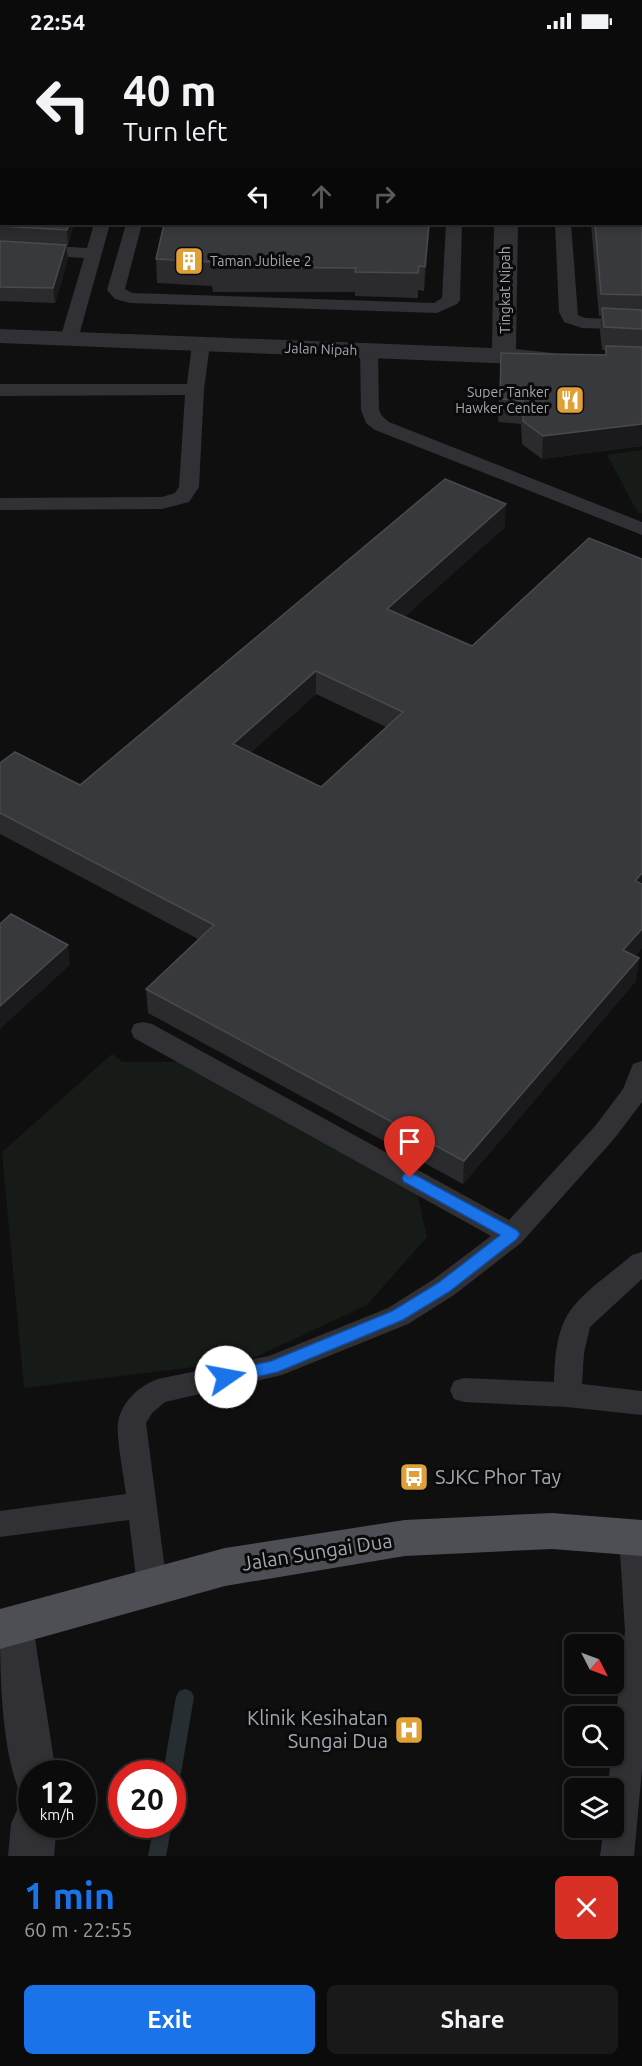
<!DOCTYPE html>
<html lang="en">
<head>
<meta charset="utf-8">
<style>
  :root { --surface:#0b0b0c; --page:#19191a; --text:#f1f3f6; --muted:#9a9b9d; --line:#2b2b2d; --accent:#1a73e8 }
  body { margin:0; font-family:Ubuntu,sans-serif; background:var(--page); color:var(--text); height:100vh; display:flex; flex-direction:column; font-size:22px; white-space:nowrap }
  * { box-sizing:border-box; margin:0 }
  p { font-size:20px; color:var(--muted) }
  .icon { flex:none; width:33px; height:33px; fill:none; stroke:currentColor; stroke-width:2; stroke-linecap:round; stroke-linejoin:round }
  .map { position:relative; height:1814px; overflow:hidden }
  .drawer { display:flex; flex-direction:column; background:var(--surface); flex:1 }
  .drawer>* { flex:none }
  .hud { position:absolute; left:0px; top:0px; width:642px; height:183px; box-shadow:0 3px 9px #0003,0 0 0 2px var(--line); background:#0b0b0c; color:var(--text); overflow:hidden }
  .needle { width:39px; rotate:132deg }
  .buttons { position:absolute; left:564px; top:1592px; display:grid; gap:12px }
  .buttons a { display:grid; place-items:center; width:60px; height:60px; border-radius:9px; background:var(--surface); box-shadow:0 3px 9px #0003,0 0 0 2px var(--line); font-size:30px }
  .speed { position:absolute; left:18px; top:1718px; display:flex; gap:12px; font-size:30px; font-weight:700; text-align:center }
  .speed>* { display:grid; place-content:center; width:78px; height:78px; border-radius:50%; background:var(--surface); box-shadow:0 3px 9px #0003,0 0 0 2px var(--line); line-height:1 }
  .speed small { font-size:15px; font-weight:400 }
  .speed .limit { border:9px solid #d22; background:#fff; color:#111 }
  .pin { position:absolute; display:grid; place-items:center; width:51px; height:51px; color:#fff; margin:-62px -26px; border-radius:50% 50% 50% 0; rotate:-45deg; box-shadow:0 0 6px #0007 }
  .pin .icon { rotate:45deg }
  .me { position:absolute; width:66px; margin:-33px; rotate:78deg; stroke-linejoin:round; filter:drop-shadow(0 0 4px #0008) }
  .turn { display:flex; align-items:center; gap:21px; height:126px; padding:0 24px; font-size:27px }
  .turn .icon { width:78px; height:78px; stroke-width:2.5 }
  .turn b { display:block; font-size:42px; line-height:51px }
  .lanes { display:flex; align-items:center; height:57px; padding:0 24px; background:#0003; justify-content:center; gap:30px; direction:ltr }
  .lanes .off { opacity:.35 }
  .round { display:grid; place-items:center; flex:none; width:63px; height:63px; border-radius:9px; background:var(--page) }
  .overview { display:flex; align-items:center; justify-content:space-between; height:102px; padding:0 24px }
  h1 { font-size:36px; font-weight:600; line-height:45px; color:var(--accent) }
  .button { display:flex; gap:12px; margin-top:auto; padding:12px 24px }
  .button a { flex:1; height:69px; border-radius:9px; background:var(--accent); color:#fff; font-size:24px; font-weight:600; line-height:69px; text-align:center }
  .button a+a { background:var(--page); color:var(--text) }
  .status { display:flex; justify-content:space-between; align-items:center; height:42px; padding:0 30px; background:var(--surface); direction:ltr }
  .status svg { height:16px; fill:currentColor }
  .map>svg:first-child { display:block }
  .green { fill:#161b17 }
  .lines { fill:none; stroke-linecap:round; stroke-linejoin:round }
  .stream { fill:#272e32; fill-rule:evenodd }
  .service { fill:#313135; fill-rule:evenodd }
  .minor { fill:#313135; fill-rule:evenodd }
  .primary { fill:#4d4f54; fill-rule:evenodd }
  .wall { fill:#2b2b2e; fill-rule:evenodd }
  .shaded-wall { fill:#1a1a1c }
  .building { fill:#38393c; stroke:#484a4e; stroke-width:1.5; fill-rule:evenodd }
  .route { fill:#1a73e8; stroke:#114b97; stroke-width:1.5 }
  .labels { text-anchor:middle; stroke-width:6; stroke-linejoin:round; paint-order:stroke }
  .far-poi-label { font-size:14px; fill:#a2a7b0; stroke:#0a0a0b; text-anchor:start }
  .far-street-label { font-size:14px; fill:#a2a7b0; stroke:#0a0a0b }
  .near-poi-label { font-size:20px; fill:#a2a7b0; stroke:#0a0a0b; text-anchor:start }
  .near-street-label { font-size:20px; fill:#a2a7b0; stroke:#0a0a0b }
</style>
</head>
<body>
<div class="status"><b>22:54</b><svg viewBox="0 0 49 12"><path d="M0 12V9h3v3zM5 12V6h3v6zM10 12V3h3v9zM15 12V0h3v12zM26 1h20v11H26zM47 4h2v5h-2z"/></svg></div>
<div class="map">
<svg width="642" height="1814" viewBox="0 0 642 1814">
  <rect width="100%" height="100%" fill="#0f0f10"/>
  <g class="green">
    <polygon points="216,0 481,0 216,1"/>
    <polygon points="642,408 642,471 638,471 607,413"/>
    <polygon points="112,1012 123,1020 185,1020 417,1151 427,1195 367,1263 258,1314 218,1322 24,1346 2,1110"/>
  </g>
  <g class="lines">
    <g class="stream">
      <polygon points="185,1647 191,1649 194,1655 181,1731 178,1737 172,1740 172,1731 163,1731 176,1655 179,1649"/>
      <polygon points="154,1782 172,1782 166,1814 148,1814"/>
    </g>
    <g class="service">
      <polygon points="145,0 159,0 144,2"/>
      <rect x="555" y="0" width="14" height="2"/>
      <polygon points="94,182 110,182 78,297 75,301 63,301 60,297 84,216 0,211 0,201 87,206"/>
      <polygon points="126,182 142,182 125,247 132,251 434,261 442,256 446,182 462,182 460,258 457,262 437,271 130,261 115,257 107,248"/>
      <polygon points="555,182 571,182 578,273 585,276 642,278 642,288 582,286 564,280 559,270"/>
      <polygon points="201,297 207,298 210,302 204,347 199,445 189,460 162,467 0,468 0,456 162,455 175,451 179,445 185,353 0,354 0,342 187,342 192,302 195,298"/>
      <polygon points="369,304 375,305 378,309 379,368 382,374 389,380 642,480 642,493 375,388 366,381 361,368 360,309 363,305"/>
      <path d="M143,980L152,982L509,1178L596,1083L623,1047L633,1022L642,1019V1060L614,1097L521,1201L454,1253L408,1282L282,1333L165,1360L152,1371L146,1381L167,1543L163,1553L152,1557L141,1553L137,1543L129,1478L0,1495V1469L126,1452C124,1435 116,1395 118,1381C121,1360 140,1343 158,1337L269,1314L388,1266L434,1237L491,1194L134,996L131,989L134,982Z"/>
      <path d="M642,1210V1237L590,1285L584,1311L582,1342L642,1349V1373L567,1365L464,1360L454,1357L450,1348L454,1339L464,1336L554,1340C555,1315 556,1286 573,1265C586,1248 615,1228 632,1213Z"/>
      <polygon points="634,1482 642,1485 642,1727 634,1814 600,1814 604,1785 614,1785 614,1746 608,1746 611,1713 614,1713 614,1692 625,1589 619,1495 623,1486"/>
    </g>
    <g class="minor">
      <rect x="497" y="0" width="20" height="2"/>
      <polygon points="494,182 518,182 516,307 553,311 556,316 553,321 544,323 0,301 0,287 492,306"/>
      <path d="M12,1565L27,1570L33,1584L56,1731H32V1751L18,1746C0,1698 0,1622 0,1569Z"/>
      <polygon points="32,1761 32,1782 57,1782 54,1814 8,1814 11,1782 18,1766"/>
    </g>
    <polygon class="primary" points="552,1471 642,1478 642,1514 552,1507 405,1514 225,1544 0,1607 0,1567 225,1506 405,1478"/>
  </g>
  <g class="wall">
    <polygon points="136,0 135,2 2,2 2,125 0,124 0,1"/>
    <polygon points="570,0 642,0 642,404 542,417 522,402 521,382 498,380 501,311 605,313 605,308 602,308 600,289 601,274 599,274 591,182 640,182 640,2 570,2"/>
    <polygon points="0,127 74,182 68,203 0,199 66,203 68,217 55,261 0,259"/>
    <polygon points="164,182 430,182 424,249 418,248 418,256 355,254 355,250 213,250 212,244 157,241 156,217"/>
    <path d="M505,485L404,575L472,604L642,517V906L635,914L639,916L636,939L463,1142L148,971L146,947L198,897L0,792V721L80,743ZM316,652L386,685L321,745L250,711Z"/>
  </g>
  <g class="shaded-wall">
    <rect x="0" y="45" width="2" height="14"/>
    <polygon points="69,182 74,182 68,203 67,188"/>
    <polygon points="429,182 430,182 424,249 425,225"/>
    <polygon points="66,203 68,217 55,261 53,246"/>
    <polygon points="642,382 642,404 542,417 543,394"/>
    <polygon points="506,462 505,485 387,591 387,567"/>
    <polygon points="316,629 316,652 234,725 233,702"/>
    <polygon points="642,831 642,851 635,839"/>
    <polygon points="642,887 642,906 620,932 623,908"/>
    <polygon points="68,903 70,923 0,987 0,964"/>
    <polygon points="639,916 636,939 463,1142 464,1119"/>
  </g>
  <g class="building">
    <polygon points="1,0 131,0 130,2 2,2 2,45 0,45 0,1 1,1"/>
    <polygon points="573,0 642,0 642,59 641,59 640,61 640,2 573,2"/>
    <polygon points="0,57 2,57 2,111 0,110"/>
    <polygon points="640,90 642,90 642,253 601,252 595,182 640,182"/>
    <polygon points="0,127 2,127 2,182 69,182 67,188 0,184"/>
    <polygon points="164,182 429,182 425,225 419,224 418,231 355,230 356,226 212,225 212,220 156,217"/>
    <polygon points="0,199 66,203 53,246 0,245"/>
    <polygon points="602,266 642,268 642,287 604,285"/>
    <polygon points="606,304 642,305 642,382 543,394 523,379 523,359 500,357 501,311 606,313"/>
    <path d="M445,437L506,462L387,567L472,604L589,496L642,517V831L635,839L642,842V887L623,908L639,916L464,1119L146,947L214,883L0,771V721L15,710L80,743ZM316,629L403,670L321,745L233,702Z"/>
    <polygon points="11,872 68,903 0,964 0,882"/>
  </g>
  <polygon class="route" points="410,1130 517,1188 520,1192 517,1197 449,1250 403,1278 278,1330 226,1342 221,1340 218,1335 221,1330 271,1319 392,1269 438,1241 500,1193 404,1140 402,1136 404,1132"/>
  <defs>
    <g id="building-square" transform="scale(1.5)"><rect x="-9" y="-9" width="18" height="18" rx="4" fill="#e0a038" stroke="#0a0a0b"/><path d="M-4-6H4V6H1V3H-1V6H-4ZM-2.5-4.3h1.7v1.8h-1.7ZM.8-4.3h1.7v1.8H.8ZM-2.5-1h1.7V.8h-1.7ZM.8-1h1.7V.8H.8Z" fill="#fff"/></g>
    <g id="restaurant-square" transform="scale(1.5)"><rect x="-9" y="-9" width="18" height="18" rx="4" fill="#e0a038" stroke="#0a0a0b"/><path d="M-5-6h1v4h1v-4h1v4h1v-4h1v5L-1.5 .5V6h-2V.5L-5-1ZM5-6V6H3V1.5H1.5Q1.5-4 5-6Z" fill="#fff"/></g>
    <g id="bus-square" transform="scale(1.5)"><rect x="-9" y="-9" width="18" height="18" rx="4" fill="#e0a038" stroke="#0a0a0b"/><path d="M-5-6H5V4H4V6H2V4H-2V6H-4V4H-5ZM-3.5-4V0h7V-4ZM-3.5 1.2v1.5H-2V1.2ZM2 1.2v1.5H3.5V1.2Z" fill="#fff"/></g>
    <g id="hospital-square" transform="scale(1.5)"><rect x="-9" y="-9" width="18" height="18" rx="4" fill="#e0a038" stroke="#0a0a0b"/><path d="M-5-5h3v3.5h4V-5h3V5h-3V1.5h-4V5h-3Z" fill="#fff"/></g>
  </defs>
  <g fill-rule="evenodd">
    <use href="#building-square" x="189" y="219"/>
    <use href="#restaurant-square" x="570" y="358"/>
    <use href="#bus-square" x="414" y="1435"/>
    <use href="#hospital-square" x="409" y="1688"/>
  </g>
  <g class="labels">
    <g class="far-poi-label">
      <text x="210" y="224">Taman Jubilee 2</text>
      <text x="549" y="355" text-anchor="end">Super Tanker<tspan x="549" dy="16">Hawker Center</tspan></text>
    </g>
    <g class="far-street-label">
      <text transform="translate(505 248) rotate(-90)" y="5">Tingkat Nipah</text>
      <text transform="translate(321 307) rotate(2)" y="5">Jalan Nipah</text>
    </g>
    <g class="near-poi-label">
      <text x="435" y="1442">SJKC Phor Tay</text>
      <text x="388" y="1683" text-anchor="end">Klinik Kesihatan<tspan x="388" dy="23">Sungai Dua</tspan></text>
    </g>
    <g class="near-street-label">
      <text transform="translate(317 1510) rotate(-9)" y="7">Jalan Sungai Dua</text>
    </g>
  </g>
</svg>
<div class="buttons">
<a><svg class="needle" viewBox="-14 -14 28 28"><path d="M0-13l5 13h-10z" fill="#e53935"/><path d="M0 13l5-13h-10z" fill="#9a9b9d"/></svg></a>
<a><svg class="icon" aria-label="search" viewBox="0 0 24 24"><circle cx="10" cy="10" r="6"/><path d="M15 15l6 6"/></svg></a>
<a><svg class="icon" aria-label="layers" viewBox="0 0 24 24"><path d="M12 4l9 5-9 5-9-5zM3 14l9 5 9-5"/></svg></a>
</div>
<div class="speed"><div>12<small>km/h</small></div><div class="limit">20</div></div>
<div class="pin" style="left:410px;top:1136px;background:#d93025"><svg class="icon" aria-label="arrive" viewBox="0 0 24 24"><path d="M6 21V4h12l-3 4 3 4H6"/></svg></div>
<svg class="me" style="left:226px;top:1335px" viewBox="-20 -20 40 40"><circle r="19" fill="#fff"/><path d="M0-13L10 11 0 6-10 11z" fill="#1a73e8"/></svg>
<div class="hud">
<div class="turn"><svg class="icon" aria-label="left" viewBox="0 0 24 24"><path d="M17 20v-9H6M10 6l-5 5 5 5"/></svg><div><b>40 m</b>Turn left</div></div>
<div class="lanes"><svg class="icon" aria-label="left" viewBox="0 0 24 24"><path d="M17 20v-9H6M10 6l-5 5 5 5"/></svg><svg class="icon off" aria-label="ahead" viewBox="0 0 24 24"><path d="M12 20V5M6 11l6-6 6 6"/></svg><svg class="icon off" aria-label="right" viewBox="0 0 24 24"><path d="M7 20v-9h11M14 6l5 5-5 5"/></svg></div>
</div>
</div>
<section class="drawer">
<div class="overview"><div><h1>1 min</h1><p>60 m · 22:55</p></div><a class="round" style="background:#d93025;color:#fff"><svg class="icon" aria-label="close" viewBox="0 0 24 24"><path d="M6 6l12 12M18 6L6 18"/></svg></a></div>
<div class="button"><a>Exit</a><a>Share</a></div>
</section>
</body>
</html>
